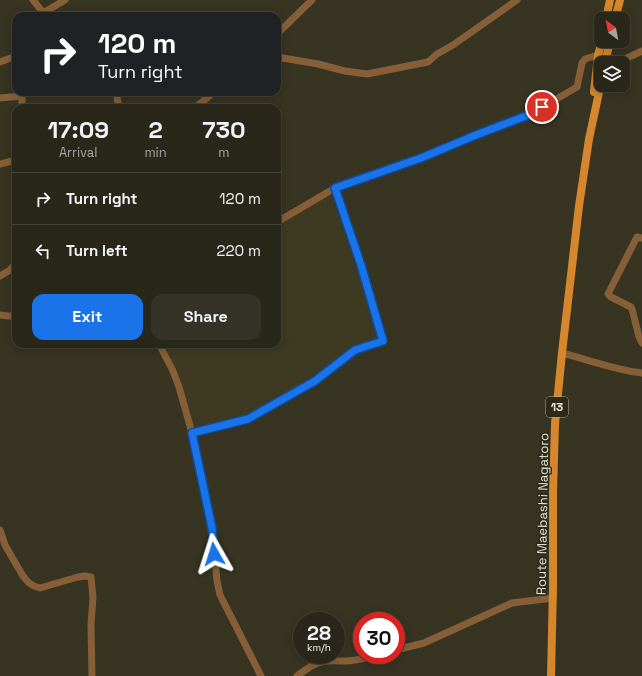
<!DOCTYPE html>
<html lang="en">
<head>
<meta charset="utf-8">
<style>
  :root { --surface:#29271a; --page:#353327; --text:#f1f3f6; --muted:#a5a5a2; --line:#454439; --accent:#1a73e8 }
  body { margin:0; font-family:"Space Grotesk",sans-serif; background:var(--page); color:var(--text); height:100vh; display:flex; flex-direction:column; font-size:15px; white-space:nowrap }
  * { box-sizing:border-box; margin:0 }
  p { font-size:13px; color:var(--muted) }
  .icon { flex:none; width:22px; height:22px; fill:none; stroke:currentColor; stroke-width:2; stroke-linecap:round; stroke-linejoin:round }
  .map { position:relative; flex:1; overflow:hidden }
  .details { position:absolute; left:12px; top:104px; width:269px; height:244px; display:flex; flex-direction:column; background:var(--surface); border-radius:12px; box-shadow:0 2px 10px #0003,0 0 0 1px var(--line) }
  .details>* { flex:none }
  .guide { position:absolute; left:12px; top:12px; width:269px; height:84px; border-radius:12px; box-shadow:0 2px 10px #0003,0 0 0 1px var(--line); background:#202124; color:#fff; overflow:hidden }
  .needle { width:26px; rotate:328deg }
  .controls { position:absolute; left:594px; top:12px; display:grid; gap:8px }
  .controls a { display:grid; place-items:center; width:36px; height:36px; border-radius:8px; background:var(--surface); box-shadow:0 2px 10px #0003,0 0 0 1px var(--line); font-size:20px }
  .speed { position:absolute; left:293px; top:612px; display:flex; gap:8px; font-size:20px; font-weight:700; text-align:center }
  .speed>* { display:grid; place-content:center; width:52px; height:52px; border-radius:50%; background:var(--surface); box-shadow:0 2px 10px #0003,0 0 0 1px var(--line); line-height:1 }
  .speed small { font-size:10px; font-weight:400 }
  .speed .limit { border:6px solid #d22; background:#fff; color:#111 }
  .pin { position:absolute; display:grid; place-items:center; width:34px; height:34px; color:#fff; margin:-17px; border:2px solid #fff; border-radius:50%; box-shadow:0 1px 4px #0007 }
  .me { position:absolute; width:44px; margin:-22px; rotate:354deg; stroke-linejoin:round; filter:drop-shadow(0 0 3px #0008) }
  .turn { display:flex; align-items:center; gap:14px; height:84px; padding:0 20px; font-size:18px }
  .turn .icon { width:52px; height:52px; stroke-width:2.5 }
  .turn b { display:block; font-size:28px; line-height:34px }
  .eta { display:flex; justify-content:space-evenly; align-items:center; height:68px; text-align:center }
  .eta b { font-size:24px; font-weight:700; line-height:28px }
  .cta { display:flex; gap:8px; margin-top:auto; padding:8px 20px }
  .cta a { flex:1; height:46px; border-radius:12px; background:var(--accent); color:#fff; font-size:16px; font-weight:700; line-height:46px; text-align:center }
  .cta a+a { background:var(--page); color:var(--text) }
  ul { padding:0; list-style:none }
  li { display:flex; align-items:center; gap:12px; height:52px; padding:0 20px; border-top:1px solid var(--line) }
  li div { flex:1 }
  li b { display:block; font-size:15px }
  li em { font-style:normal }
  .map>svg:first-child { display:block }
  .built { fill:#3e3a21 }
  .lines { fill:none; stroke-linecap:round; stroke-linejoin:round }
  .minor { stroke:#865f39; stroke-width:7 }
  .major { stroke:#d6872d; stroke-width:8 }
  .route-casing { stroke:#114b97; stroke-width:10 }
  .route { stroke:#1a73e8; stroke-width:7 }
  .labels { text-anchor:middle; stroke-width:3; stroke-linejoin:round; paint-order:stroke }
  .shield { fill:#2d2a18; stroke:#adac9e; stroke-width:1 }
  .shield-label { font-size:12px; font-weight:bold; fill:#e4e3d7 }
  .street-label { font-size:13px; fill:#e4e3d7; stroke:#2d2a18 }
</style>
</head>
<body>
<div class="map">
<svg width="642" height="676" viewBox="0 0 642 676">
  <rect width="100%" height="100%" fill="#373422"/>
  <polygon class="built" points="328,195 332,195 380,337 379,340 357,347 306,383 247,416 197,429 193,427 179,378 164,344 277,344 277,225"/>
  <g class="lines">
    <g class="minor">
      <polyline points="33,0 46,16"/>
      <polyline points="43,13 65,0"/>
      <polyline points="277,34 312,0"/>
      <polyline points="277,57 318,64 345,71 367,74 428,62 437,54 453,45 517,0"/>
      <polyline points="0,62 16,56"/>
      <polyline points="116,92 119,108"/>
      <polyline points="0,98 22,96 22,108"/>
      <polyline points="195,108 214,92"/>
      <polyline points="0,164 16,160"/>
      <polyline points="277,222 335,188 421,158 475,135 531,114 577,87 582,63 585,59 598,55 606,59 621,61 642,51"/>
      <polyline points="642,238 637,237 608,294 611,297 631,307 632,309 639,337 642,343"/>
      <polyline points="0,276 10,270 16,263"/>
      <polyline points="0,315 8,316 16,316"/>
      <polyline points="159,344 173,371 179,387 192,433 212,528 217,581 220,595 261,676"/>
      <path d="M562,353C589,360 615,370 642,373"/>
      <polyline points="192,433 248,419 315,381 355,350 383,341 361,265 335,188"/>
      <polyline points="0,530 5,545 13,559 23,576 29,583 34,586 40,588 78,577 85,576 91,577 93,598 91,624 92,676"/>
      <polyline points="396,650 424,643 512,603 553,598"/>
      <path d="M297,676C304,671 312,664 321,662C329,660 338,661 346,661C357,661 367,657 377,655"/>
    </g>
    <g class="major">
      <polyline points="606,19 610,0"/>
      <polyline points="615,19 620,0"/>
      <polyline points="605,63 610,41"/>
      <polyline points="594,92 598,55 602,41"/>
      <polyline points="551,676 553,587 553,492 555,424 562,353 579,206 589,139 601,83"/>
    </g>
  </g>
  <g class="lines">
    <g class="route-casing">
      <polyline id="route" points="214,554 212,528 192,433 248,419 315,381 355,350 383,341 361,265 335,188 421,158 476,135 531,114 542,107"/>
    </g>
    <use href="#route" class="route"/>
  </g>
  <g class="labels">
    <rect class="shield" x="546" y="397" width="22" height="20" rx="3"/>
    <g class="shield-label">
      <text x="557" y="411">13</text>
    </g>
    <g class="street-label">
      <text transform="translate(542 514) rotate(-89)" y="5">Route Maebashi Nagatoro</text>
    </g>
  </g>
</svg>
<div class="controls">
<a><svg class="needle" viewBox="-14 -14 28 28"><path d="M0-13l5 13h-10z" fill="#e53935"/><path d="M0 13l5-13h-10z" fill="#a5a5a2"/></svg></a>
<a><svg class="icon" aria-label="layers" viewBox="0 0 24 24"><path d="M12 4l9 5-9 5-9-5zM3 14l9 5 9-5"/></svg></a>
</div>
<div class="speed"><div>28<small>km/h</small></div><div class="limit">30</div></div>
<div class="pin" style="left:542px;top:107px;background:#d93025"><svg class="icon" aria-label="arrive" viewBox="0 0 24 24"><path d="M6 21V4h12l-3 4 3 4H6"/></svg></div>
<svg class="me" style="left:214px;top:554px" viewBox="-20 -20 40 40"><path d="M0-17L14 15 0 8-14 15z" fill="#1a73e8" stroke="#fff" stroke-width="4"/></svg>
<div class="guide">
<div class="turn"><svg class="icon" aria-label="right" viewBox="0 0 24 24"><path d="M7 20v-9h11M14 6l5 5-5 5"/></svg><div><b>120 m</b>Turn right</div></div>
</div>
<section class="details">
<div class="eta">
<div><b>17:09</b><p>Arrival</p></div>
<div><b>2</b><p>min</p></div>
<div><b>730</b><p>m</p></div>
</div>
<ul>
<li><svg class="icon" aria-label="right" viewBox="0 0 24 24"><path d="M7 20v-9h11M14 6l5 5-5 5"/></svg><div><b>Turn right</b></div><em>120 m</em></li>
<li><svg class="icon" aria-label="left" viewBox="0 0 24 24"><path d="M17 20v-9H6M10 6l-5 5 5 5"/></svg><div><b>Turn left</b></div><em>220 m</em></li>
</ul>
<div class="cta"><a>Exit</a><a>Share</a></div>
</section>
</div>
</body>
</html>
